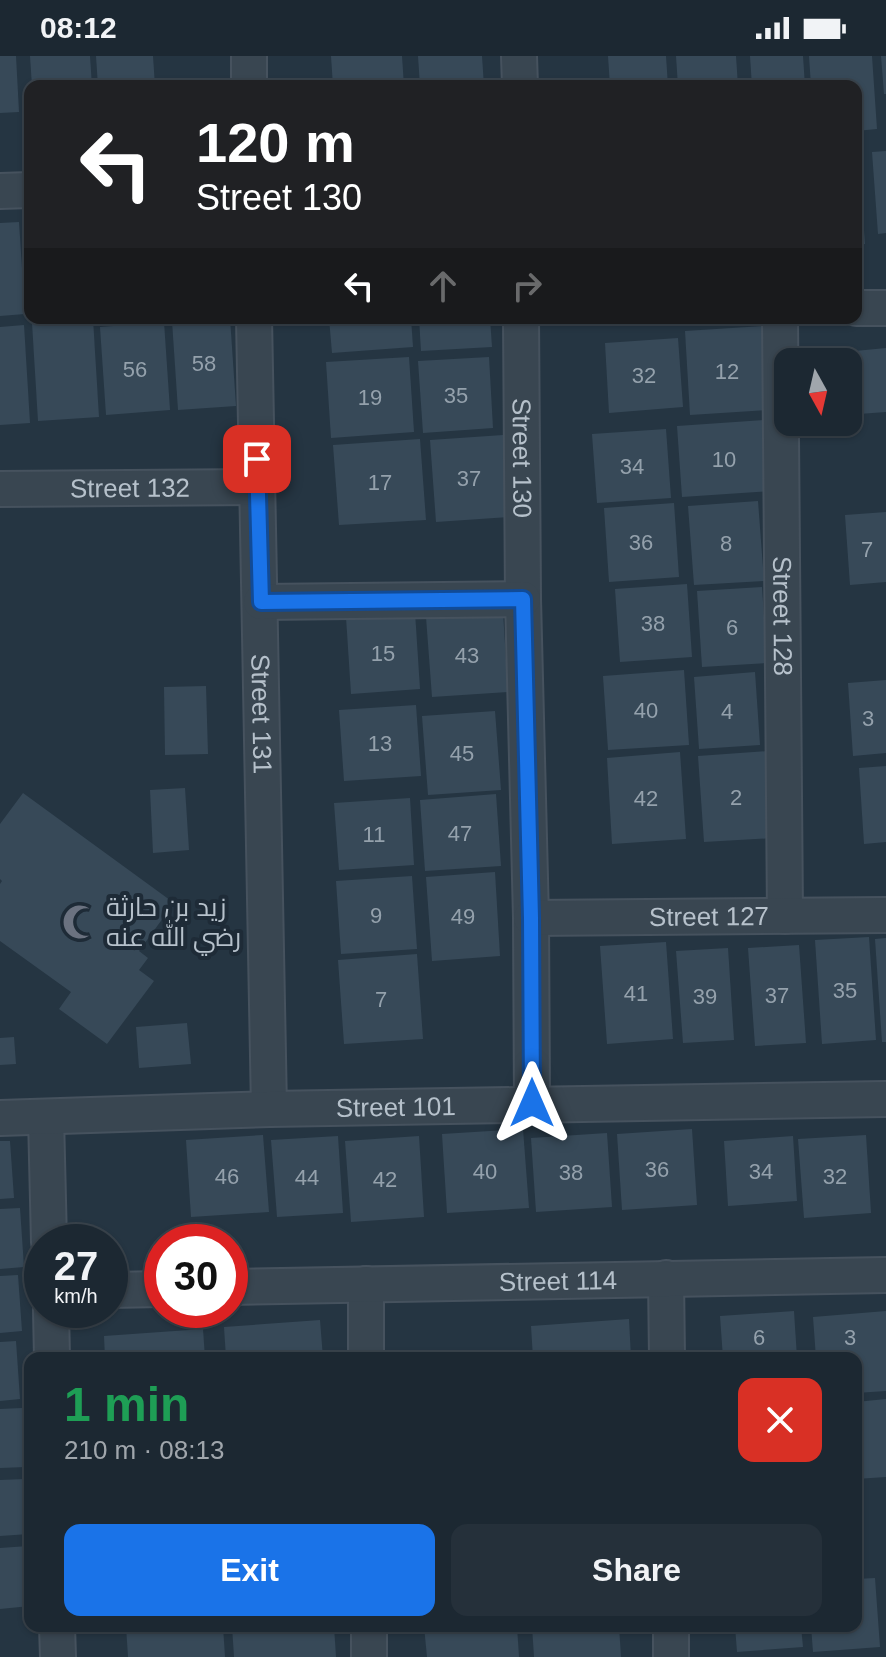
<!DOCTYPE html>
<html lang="en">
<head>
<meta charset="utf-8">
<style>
  :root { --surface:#1c2832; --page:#25303a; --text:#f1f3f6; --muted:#a0a6ac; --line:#3a444d; --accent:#1a73e8 }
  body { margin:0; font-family:Arial,Cairo,sans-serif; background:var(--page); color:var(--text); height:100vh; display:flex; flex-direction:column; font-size:30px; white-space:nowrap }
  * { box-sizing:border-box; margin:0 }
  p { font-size:26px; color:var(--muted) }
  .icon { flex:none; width:44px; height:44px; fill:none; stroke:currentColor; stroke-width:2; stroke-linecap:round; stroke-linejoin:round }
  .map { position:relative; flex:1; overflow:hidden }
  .side { position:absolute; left:24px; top:1296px; width:838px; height:280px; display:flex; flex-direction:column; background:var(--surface); border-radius:16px; box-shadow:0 2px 6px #0004,0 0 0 2px var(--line) }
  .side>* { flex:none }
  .guide { position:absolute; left:24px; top:24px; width:838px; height:244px; border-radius:16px; box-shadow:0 2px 6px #0004,0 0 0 2px var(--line); background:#202124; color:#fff; overflow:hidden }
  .needle { width:52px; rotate:172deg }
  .tools { position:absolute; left:774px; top:292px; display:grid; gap:16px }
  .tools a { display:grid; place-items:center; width:88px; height:88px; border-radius:16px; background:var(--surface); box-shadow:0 2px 6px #0004,0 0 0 2px var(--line); font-size:40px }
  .speed { position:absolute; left:24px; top:1168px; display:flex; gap:16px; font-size:40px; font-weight:700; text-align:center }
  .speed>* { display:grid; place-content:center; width:104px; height:104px; border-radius:50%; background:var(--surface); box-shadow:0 2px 6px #0004,0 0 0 2px var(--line); line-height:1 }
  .speed small { font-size:20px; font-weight:400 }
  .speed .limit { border:12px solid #d22; background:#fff; color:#111 }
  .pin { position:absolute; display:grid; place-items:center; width:68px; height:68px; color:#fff; margin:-34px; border-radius:16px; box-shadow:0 4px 12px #0006 }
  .me { position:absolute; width:88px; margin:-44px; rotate:0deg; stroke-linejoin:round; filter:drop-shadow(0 0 6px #0008) }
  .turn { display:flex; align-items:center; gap:28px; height:168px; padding:0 40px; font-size:36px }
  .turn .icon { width:104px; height:104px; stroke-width:2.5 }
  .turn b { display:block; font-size:56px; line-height:68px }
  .lanes { display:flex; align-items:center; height:76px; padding:0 40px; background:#0003; justify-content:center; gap:40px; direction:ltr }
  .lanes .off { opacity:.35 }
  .round { display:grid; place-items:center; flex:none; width:84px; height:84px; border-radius:16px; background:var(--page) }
  .head { display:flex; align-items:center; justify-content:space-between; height:136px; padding:0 40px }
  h1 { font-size:48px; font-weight:700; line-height:60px; color:#1e9e55 }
  .action { display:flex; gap:16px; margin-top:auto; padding:16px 40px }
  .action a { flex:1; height:92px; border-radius:16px; background:var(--accent); color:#fff; font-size:32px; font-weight:700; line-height:92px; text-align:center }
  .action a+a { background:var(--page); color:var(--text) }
  .status { display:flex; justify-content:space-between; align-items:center; height:56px; padding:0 40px; background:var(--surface); direction:ltr }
  .status svg { height:22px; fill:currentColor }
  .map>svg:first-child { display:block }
  .building { fill:#374958 }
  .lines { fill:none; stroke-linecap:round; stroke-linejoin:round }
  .street-casing { stroke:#46525e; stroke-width:38 }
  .street { stroke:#394651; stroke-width:34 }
  .route-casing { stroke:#114b97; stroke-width:20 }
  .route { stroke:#1a73e8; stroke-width:14 }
  .labels { text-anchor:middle; stroke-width:8; stroke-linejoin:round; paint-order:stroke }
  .number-label { font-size:22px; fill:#94a1ac }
  .street-label { font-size:26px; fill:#b6c1cb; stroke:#1e2b37 }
  .poi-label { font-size:26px; fill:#b6c1cb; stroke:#1e2b37; text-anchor:start }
</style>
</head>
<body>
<div class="status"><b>08:12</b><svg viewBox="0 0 49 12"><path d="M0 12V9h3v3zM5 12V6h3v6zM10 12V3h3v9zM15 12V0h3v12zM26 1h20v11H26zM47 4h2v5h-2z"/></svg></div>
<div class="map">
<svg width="886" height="1601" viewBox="0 0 886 1601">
  <rect width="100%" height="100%" fill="#253542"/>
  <g class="building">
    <polygon points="0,0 16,0 19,56 0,57"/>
    <polygon points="30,0 90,0 92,30 32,30"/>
    <polygon points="96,0 153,0 155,30 98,30"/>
    <polygon points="331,0 402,0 404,30 333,30"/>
    <polygon points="418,0 482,0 484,30 420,30"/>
    <polygon points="608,0 666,0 668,30 610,30"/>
    <polygon points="676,0 736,0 738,30 678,30"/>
    <polygon points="750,0 803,0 805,30 752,30"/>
    <polygon points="809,0 872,0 877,73 856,75 856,30 811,30"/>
    <polygon points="881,0 886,0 886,38 884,38"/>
    <polygon points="856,92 858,92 865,188 856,189"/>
    <polygon points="886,95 886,177 878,178 872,96"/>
    <polygon points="19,166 25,258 0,260 0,167"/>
    <polygon points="207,262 230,262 236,350 178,354 172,265"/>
    <polygon points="329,262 411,262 413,291 332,297"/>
    <polygon points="419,262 490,262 492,291 421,295"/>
    <polygon points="93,263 99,361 38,365 32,267"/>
    <polygon points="164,266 170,354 106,359 100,271"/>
    <polygon points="24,269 30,367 0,369 0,271"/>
    <polygon points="763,270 768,354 690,359 685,275"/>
    <polygon points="678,282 683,351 609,357 605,287"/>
    <polygon points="886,292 886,356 859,358 855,295"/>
    <polygon points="409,301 414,376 331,382 326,306"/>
    <polygon points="489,301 493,372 423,377 418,305"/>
    <polygon points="765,364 770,435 682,441 677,370"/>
    <polygon points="666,373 671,442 597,447 592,378"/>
    <polygon points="503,379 509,461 436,466 430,384"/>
    <polygon points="420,383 426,464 339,469 333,389"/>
    <polygon points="758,445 764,525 694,529 688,450"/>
    <polygon points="674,447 679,521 609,526 604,452"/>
    <polygon points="886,456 886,526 850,529 845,459"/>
    <polygon points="687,528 692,601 620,606 615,533"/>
    <polygon points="762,531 767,607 702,611 697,535"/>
    <polygon points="415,556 420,633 351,638 346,561"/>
    <polygon points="503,556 508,636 432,641 426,561"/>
    <polygon points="684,614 689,689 608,694 603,620"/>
    <polygon points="755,616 760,689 699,693 694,621"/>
    <polygon points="886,624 886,697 853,700 848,627"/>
    <polygon points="206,630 208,698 165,699 164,631"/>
    <polygon points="416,649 421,720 344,725 339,654"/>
    <polygon points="495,655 501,734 428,739 422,660"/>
    <polygon points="769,695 775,782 704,786 698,700"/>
    <polygon points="680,696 686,783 612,788 607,702"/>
    <polygon points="886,710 886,786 864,788 859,712"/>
    <polygon points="185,732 189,794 153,797 150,734"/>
    <polygon points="23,737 174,847 139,895 148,902 139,914 154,925 107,988 59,953 71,936 0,885 0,828 2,825 0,823 0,768"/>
    <polygon points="496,738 501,810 425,815 420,744"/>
    <polygon points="410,742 414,809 339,814 334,747"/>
    <polygon points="495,816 500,900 432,905 426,821"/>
    <polygon points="412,820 417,893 341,898 336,825"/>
    <polygon points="869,881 876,984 822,988 815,884"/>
    <polygon points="886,882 886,986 882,986 875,883"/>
    <polygon points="666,886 673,983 607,988 600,890"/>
    <polygon points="799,889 806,987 755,990 748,892"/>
    <polygon points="728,892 734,984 683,987 676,895"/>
    <polygon points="417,898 423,983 344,988 338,904"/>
    <polygon points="187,967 191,1008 139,1012 136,971"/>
    <polygon points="14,981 16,1008 0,1009 0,982"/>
    <polygon points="523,1073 529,1152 447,1157 442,1078"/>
    <polygon points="692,1073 697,1149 622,1154 617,1078"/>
    <polygon points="607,1077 612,1151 536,1156 531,1082"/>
    <polygon points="263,1079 269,1156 191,1161 186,1084"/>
    <polygon points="866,1079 871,1157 804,1162 798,1083"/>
    <polygon points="338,1080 343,1157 277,1161 271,1084"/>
    <polygon points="419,1080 424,1161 351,1166 345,1085"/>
    <polygon points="793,1080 797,1145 728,1150 724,1085"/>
    <polygon points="0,1085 10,1085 14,1142 0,1143"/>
    <polygon points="20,1152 24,1211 0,1213 0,1153"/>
    <polygon points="18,1219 22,1275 0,1277 0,1220"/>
    <polygon points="794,1255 797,1302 723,1302 720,1260"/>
    <polygon points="886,1255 886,1335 856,1337 856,1302 816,1302 813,1261"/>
    <polygon points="629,1263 631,1302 533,1302 531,1270"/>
    <polygon points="320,1264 323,1302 226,1302 224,1271"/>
    <polygon points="203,1273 205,1302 105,1302 104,1280"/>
    <polygon points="16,1285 20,1343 0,1345 0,1286"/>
    <polygon points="886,1343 886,1421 856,1423 856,1346"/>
    <polygon points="22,1352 26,1411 0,1412 0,1353"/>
    <polygon points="25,1423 29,1478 0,1480 0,1424"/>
    <polygon points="28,1490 30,1550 0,1553 0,1492"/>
    <polygon points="875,1522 880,1591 813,1596 811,1570 856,1570 856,1523"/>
    <polygon points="126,1570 223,1570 225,1601 128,1601"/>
    <polygon points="232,1570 334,1570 336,1601 234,1601"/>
    <polygon points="424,1570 517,1570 519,1601 427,1601"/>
    <polygon points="532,1570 619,1570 621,1601 534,1601"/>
    <polygon points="735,1570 801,1570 803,1591 737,1596"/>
  </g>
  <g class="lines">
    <g class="street-casing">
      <g id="street">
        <polyline points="249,0 249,30"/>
        <polyline points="519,0 520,30"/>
        <polyline points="0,135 30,134"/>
        <polyline points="856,252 886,252"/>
        <path id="s1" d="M254,262L269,1053"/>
        <path id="s2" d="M521,262L523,543L531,862L532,1047"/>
        <path id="s3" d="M780,262L785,860"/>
        <path id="s4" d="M0,433L258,431"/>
        <polyline points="261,546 523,543"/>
        <path id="s5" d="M531,862L886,859"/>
        <polyline points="46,1061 49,1186"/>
        <path id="s6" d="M0,1062L269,1053L886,1043"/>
        <polyline points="666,1222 667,1302"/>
        <polyline points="366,1228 366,1302"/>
        <path id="s7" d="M230,1231L886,1219"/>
        <polyline points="110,1234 162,1233"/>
        <polyline points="51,1254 52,1302"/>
        <polyline points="57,1570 58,1601"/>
        <polyline points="369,1570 369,1601"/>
        <polyline points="671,1570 671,1601"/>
      </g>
    </g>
    <use href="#street" class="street"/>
  </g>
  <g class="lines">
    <g class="route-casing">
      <polyline id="route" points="257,403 261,546 523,543 531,862 532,1047"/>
    </g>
    <use href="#route" class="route"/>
  </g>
  <defs>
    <g id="mosque-bare" transform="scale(2.76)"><path d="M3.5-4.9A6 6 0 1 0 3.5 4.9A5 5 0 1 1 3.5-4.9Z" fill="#6b7280" stroke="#1e2b37" stroke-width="2.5" paint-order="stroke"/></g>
  </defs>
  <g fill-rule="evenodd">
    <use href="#mosque-bare" x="80" y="866"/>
  </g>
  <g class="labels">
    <g class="number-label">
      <text x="204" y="315">58</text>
      <text x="135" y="321">56</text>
      <text x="727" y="323">12</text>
      <text x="644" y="327">32</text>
      <text x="456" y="347">35</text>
      <text x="370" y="349">19</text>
      <text x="724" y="411">10</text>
      <text x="632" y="418">34</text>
      <text x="469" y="430">37</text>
      <text x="380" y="434">17</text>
      <text x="641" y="494">36</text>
      <text x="726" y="495">8</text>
      <text x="867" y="501">7</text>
      <text x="653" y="575">38</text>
      <text x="732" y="579">6</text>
      <text x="383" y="605">15</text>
      <text x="467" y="607">43</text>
      <text x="646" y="662">40</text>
      <text x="727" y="663">4</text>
      <text x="868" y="670">3</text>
      <text x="380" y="695">13</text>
      <text x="462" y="705">45</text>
      <text x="736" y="749">2</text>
      <text x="646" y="750">42</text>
      <text x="460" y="785">47</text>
      <text x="374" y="786">11</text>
      <text x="376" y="867">9</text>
      <text x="463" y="868">49</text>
      <text x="845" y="942">35</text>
      <text x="636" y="945">41</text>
      <text x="777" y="947">37</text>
      <text x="705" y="948">39</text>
      <text x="381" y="951">7</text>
      <text x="657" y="1121">36</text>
      <text x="485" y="1123">40</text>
      <text x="761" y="1123">34</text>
      <text x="571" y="1124">38</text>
      <text x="227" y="1128">46</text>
      <text x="835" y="1128">32</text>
      <text x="307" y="1129">44</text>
      <text x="385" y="1131">42</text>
      <text x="759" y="1289">6</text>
      <text x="850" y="1289">3</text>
    </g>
    <g class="street-label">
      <text dy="9" stroke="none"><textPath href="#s2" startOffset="140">Street 130</textPath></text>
      <text dy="9" stroke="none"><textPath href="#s4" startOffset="130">Street 132</textPath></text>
      <text dy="9" stroke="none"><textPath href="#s3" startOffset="298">Street 128</textPath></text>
      <text dy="9" stroke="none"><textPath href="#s1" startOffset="396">Street 131</textPath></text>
      <text dy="9" stroke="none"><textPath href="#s5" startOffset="178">Street 127</textPath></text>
      <text dy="9" stroke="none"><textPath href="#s6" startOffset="396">Street 101</textPath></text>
      <text dy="9" stroke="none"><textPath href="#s7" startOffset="328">Street 114</textPath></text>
    </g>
    <g class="poi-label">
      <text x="106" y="860">زيد بن حارثة<tspan x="106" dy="30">رضي الله عنه</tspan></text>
    </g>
  </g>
</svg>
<div class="tools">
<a><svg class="needle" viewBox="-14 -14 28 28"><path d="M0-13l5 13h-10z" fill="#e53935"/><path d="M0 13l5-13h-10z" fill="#a0a6ac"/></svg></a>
</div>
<div class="speed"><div>27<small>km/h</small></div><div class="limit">30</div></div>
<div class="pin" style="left:257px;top:403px;background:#d93025"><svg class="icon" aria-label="arrive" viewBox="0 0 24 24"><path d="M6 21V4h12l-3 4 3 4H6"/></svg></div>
<svg class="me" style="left:532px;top:1047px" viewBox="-20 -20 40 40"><path d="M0-17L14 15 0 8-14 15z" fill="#1a73e8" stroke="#fff" stroke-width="4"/></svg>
<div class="guide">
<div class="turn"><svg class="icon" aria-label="left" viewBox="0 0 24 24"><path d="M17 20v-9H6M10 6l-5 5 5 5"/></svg><div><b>120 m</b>Street 130</div></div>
<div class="lanes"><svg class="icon" aria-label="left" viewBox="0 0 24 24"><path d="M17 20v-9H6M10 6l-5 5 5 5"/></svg><svg class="icon off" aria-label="ahead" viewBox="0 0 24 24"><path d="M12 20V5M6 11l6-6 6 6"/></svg><svg class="icon off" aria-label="right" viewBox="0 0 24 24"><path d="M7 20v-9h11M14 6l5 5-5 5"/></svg></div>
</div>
<section class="side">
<div class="head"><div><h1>1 min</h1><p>210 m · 08:13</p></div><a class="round" style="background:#d93025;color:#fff"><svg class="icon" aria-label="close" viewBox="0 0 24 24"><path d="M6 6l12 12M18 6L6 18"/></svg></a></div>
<div class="action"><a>Exit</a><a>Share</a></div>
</section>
</div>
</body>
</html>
